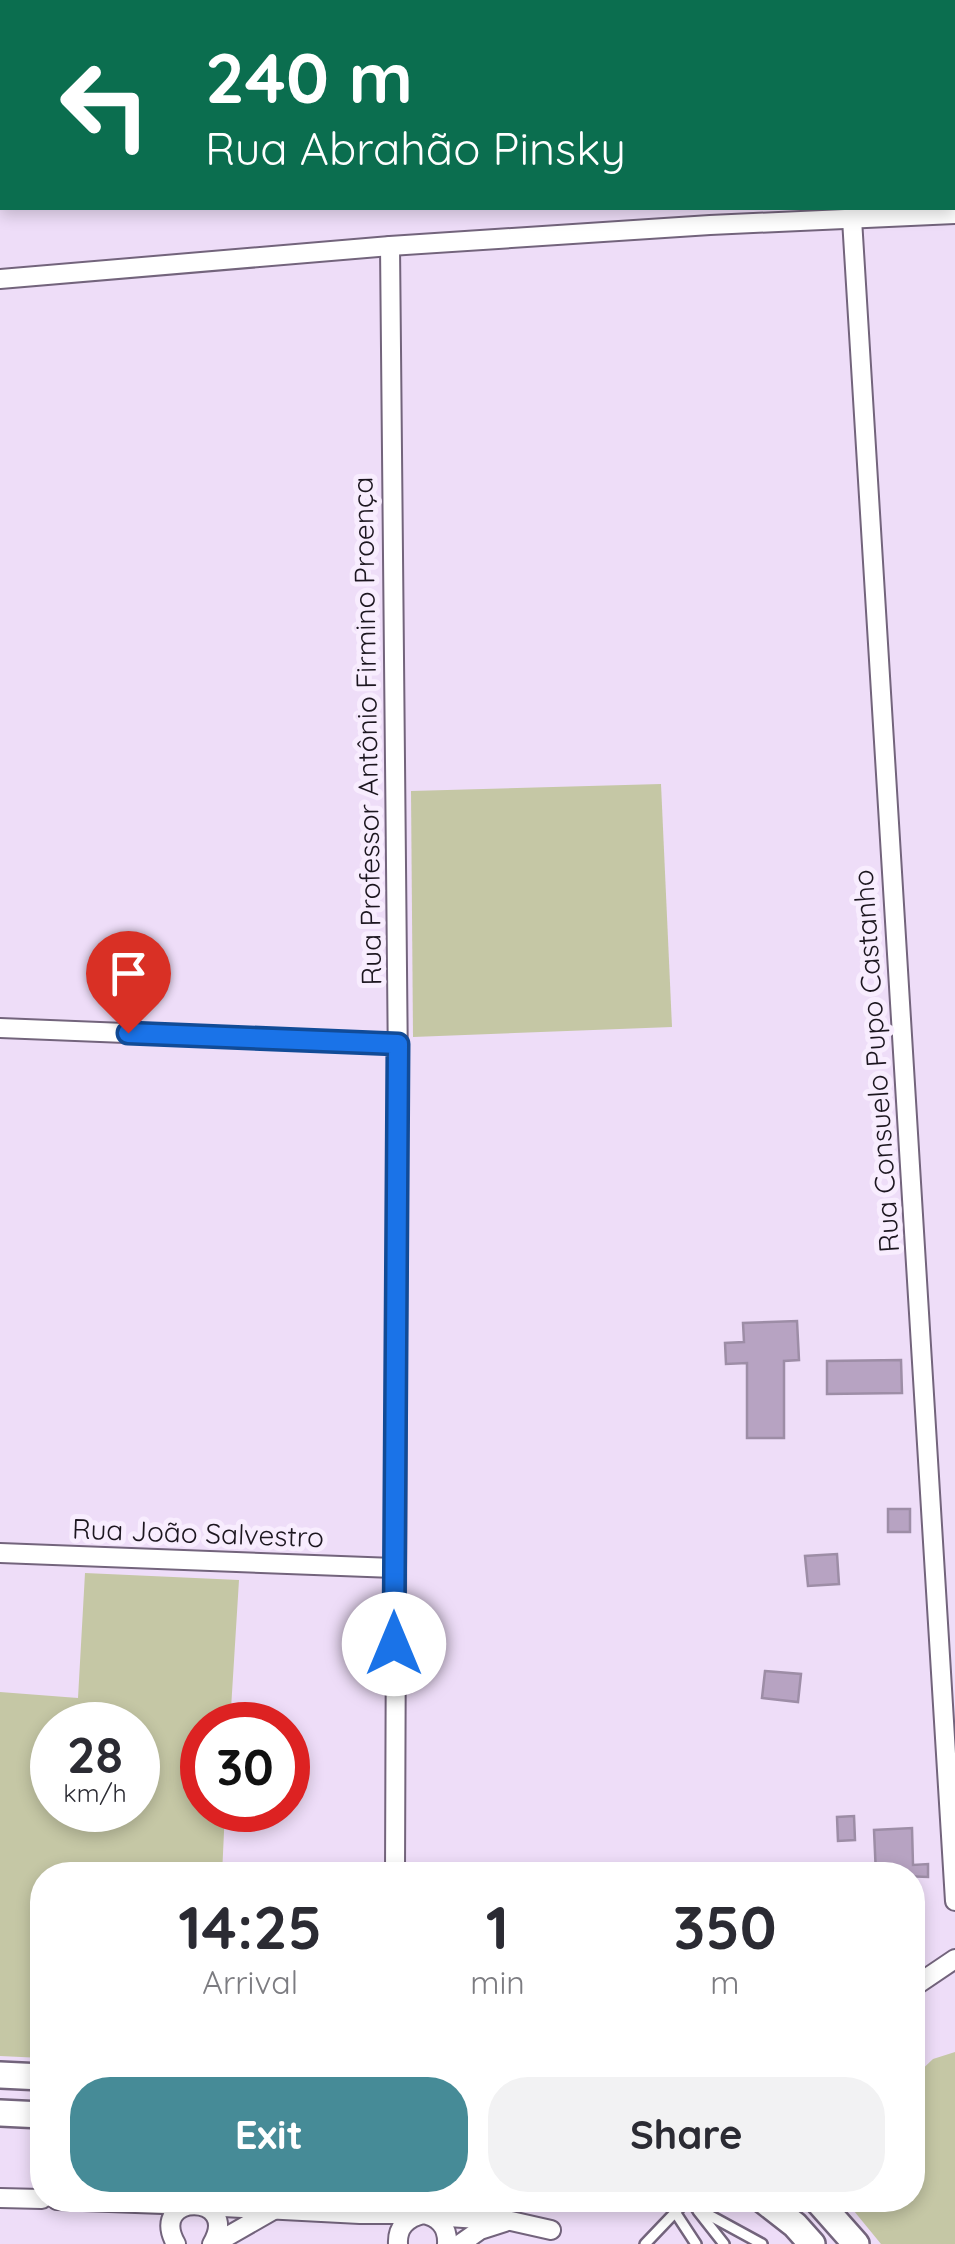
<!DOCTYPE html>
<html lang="en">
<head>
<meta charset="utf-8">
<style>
  :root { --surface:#fff; --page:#f2f2f3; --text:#2b2b33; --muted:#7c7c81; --accent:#468b97 }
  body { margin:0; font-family:Quicksand,sans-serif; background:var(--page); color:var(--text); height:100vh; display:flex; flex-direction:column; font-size:38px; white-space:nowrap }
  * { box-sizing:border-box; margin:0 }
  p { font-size:32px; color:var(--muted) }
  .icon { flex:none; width:55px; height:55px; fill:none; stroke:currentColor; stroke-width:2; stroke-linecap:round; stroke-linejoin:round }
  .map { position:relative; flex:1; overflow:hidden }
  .drawer { position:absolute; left:30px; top:1862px; width:895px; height:350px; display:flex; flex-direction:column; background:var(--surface); border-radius:40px; box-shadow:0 5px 15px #0003 }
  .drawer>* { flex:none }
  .hud { position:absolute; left:0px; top:0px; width:955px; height:210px; box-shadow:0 5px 15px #0003; background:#0b6e4f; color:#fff; overflow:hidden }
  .speed { position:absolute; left:30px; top:1702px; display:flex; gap:20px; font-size:50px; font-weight:700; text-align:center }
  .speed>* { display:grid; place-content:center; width:130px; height:130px; border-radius:50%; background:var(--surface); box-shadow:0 5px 15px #0003; line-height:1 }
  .speed small { font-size:25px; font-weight:400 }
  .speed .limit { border:15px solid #d22; background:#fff; color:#111 }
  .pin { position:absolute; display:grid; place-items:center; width:85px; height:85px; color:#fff; margin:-102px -42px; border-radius:50% 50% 50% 0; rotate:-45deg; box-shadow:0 0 10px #0007 }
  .pin .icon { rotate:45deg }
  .me { position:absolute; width:110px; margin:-55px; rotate:0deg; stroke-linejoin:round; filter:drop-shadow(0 0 8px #0008) }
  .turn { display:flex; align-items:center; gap:35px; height:210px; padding:0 40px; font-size:45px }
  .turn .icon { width:130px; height:130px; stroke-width:2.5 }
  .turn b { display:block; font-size:70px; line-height:85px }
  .eta { display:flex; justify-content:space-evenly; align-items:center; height:170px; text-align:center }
  .eta b { font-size:60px; font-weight:700; line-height:70px }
  .cta { display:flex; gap:20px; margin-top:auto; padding:20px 40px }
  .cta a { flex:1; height:115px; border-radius:40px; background:var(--accent); color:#fff; font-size:40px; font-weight:700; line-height:115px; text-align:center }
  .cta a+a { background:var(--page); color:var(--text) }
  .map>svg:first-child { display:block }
  .green { fill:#c5c7a5; fill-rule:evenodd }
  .building { fill:#b7a3c2; stroke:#9d8da6; stroke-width:2.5 }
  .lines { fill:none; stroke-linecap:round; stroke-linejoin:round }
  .service-casing { stroke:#73647c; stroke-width:14 }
  .minor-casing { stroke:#73647c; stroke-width:22 }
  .secondary-casing { stroke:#73647c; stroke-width:30 }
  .service { stroke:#fff; stroke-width:9 }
  .minor { stroke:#fff; stroke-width:18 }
  .secondary { stroke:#fff; stroke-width:25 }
  .route-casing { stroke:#114b97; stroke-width:25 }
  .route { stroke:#1a73e8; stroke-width:18 }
  .labels { text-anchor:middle; stroke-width:10; stroke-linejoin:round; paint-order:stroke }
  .street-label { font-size:28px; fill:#1c161f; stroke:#f8edfe }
</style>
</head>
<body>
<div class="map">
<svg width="955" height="2244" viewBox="0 0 955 2244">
  <rect width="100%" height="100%" fill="#eeddf8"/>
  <g class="green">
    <polygon points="661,784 672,1027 413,1037 411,791"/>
    <path d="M85,1573L239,1580L230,1725H202V1810H225L222,1875H42V2058L0,2056V1692L78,1698ZM52,1725H138V1810H52Z"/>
    <polygon points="955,2052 955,2244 881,2244 845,2200 912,2200 913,2078 933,2059"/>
  </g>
  <g class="building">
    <polygon points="797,1321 799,1360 784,1361 784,1438 747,1438 747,1363 726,1364 725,1343 744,1342 743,1323"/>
    <polygon points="901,1360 902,1393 827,1394 827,1361"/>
    <rect x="888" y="1509" width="22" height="23"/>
    <polygon points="837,1554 839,1584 808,1586 805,1556"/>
    <polygon points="765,1671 801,1674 798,1702 762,1698"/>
    <polygon points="854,1816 855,1840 838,1841 837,1817"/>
    <polygon points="912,1828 913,1865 928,1864 928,1877 876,1875 874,1830"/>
  </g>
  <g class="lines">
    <g class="service-casing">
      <g id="service">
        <polyline points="696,2208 762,2244"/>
        <polyline points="698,2211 724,2244"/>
        <polyline points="675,2212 696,2244"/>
        <polyline points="645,2244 687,2200"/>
      </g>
    </g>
    <g class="minor-casing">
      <g id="minor">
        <polyline points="852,219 955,1901"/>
        <polyline points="390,246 398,1071 395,1875"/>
        <polyline points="0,279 390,246 710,225 955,214"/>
        <polyline points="0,1028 398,1044"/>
        <polyline points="0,1553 394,1568"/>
        <polyline points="912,1988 955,1959"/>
        <polyline points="0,2198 42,2199"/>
        <polyline points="57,2200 188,2205"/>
        <polyline points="204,2206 360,2214 423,2214"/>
        <polyline points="432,2216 511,2221 551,2230"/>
        <path d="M176,2244C147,2192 242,2193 212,2244"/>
        <polyline points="214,2244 277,2208"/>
        <path d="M398,2244C397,2227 407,2218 423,2214C439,2217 448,2227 447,2244"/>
        <polyline points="460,2244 480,2230 505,2222"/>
      </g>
    </g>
    <g class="secondary-casing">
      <g id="secondary">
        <polyline points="0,2075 42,2077"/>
        <polyline points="0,2113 42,2115"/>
        <polyline points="763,2200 795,2225 812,2244"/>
        <polyline points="817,2200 856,2244"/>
      </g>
    </g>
    <use href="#service" class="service"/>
    <use href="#minor" class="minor"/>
    <use href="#secondary" class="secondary"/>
  </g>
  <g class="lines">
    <g class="route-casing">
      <polyline id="route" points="128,1033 398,1044 394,1644"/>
    </g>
    <use href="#route" class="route"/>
  </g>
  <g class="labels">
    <g class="street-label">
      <text transform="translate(367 731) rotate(-91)" y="10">Rua Professor Antônio Firmino Proença</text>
      <text transform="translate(876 1061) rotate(-94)" y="10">Rua Consuelo Pupo Castanho</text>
      <text transform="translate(198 1533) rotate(2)" y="10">Rua João Salvestro</text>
    </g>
  </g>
</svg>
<div class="speed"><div>28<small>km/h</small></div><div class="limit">30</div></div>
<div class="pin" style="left:128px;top:1033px;background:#d93025"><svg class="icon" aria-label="arrive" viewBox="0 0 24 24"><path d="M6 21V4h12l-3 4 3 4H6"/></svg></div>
<svg class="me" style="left:394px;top:1644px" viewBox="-20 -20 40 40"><circle r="19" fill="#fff"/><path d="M0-13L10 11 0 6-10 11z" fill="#1a73e8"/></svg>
<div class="hud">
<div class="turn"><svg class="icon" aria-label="left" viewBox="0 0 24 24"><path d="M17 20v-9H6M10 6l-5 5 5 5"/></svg><div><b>240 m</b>Rua Abrahão Pinsky</div></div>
</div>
<section class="drawer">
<div class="eta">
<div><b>14:25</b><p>Arrival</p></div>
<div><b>1</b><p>min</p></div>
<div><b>350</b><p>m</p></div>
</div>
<div class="cta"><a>Exit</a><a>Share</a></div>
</section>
</div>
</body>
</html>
